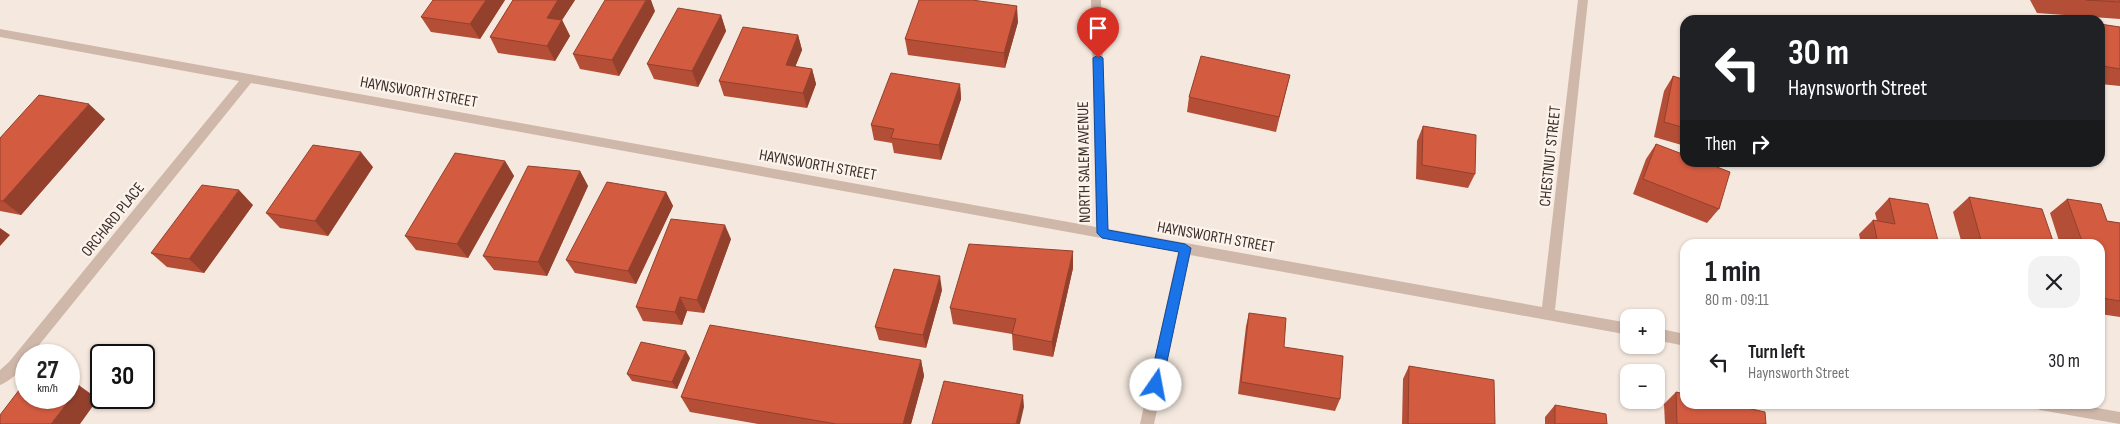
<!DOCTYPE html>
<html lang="en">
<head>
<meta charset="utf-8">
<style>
  :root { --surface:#fff; --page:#f2f2f2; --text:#202124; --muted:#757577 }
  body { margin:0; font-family:"Sofia Sans Condensed",sans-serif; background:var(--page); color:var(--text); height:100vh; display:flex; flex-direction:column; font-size:19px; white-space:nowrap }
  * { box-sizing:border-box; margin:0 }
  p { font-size:16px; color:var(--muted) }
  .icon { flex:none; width:28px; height:28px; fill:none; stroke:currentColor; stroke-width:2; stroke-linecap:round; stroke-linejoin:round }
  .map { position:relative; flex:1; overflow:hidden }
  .drawer { position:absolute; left:1680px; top:239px; width:425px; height:170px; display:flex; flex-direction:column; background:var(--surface); border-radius:15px; box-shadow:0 1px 4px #0004 }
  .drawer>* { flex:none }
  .banner { position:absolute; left:1680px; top:15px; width:425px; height:152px; border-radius:15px; box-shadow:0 1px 4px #0004; background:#202124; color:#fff; overflow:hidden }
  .tools { position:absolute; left:1620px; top:309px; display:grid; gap:10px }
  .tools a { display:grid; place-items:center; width:45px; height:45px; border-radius:10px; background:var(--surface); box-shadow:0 1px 4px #0004; font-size:25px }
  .speed { position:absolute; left:15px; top:344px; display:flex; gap:10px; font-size:25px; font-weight:700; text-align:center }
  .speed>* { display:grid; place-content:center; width:65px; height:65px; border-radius:50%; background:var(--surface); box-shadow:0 1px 4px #0004; line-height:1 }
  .speed small { font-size:12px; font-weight:400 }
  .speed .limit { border:2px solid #111; border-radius:8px; background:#fff; color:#111 }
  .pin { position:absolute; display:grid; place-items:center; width:42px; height:42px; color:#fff; margin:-51px -21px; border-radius:50% 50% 50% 0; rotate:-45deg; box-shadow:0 0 5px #0007 }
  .pin .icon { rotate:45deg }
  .me { position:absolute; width:55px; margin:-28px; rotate:12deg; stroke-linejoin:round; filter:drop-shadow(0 0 4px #0008) }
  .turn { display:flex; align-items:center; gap:18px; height:105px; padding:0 25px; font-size:22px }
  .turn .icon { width:65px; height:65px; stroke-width:2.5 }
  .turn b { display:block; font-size:35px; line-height:42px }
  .then { display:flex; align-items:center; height:48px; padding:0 25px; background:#0003; gap:10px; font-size:19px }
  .round { display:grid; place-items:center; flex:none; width:52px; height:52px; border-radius:15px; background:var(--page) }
  .overview { display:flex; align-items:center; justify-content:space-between; height:85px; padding:0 25px }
  h1 { font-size:30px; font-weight:700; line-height:38px }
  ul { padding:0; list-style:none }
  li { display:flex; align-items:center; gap:15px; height:75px; padding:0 25px }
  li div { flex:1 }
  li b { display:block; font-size:19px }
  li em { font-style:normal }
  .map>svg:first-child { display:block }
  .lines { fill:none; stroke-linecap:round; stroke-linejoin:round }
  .street { fill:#cfb8a9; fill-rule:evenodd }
  .wall { fill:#b54e37 }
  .shaded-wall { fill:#93402d }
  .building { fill:#d25b40; stroke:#93402d }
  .route { fill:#1a73e8; stroke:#114b97 }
  .labels { text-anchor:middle; stroke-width:4.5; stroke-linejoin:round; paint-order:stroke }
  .street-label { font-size:16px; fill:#3c2e29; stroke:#fcf4ec }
</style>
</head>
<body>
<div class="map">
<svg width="2120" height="424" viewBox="0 0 2120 424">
  <rect width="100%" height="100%" fill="#f5e9df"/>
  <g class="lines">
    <g class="street">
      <path d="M1091,0H1101L1108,229L1542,307L1578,0H1588L1555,310L1629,323V335L1190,255L1154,424H1140L1178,252L251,83L31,355H26C26,367 11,381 0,385V370L9,362L239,81L0,37V29L1096,227Z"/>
      <polygon points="1656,328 1685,334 1685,346 1656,340"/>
      <polygon points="2033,404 2075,404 2120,412 2120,424 2040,410 2035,408"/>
    </g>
  </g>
  <g class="wall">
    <polygon points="505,0 480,39 431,32 421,17"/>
    <polygon points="513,0 575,0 562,20 570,36 555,61 498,53 490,37"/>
    <polygon points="2030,0 2120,0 2120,19 2037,13"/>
    <polygon points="655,11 619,76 580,69 573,54"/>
    <polygon points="721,15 726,31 698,87 654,79 647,64"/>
    <polygon points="1018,22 1005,68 908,55 905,39"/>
    <polygon points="2100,24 2120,27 2120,86 2100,84"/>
    <polygon points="798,35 802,50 795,67 812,69 816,84 807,108 724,96 719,81"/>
    <polygon points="1290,75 1276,132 1187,112 1189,97"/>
    <polygon points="1673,76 1685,80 1685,146 1654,137 1664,91"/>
    <polygon points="960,84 961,99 941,160 894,153 892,143 874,140 871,125"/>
    <polygon points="105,119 21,215 0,211 0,138"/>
    <polygon points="1423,126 1475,174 1468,188 1416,179 1417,141"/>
    <polygon points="1656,144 1719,209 1707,223 1633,194 1646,159"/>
    <polygon points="505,161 514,176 468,258 416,250 405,236"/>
    <polygon points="373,167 328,236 280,228 266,213"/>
    <polygon points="580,171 588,186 547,276 494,270 483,256"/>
    <polygon points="666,192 673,206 636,284 575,273 566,260"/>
    <polygon points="1969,197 2054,244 1962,244 1953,212"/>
    <polygon points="1889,198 1939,244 1861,244 1859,234 1873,220 1877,221 1875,213"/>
    <polygon points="2067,199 2107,221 2120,223 2120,317 2100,314 2100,244 2060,244 2050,213"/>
    <polygon points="253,205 204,273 167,267 151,253"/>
    <polygon points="731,239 704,313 687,311 682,325 643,321 636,307"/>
    <polygon points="1073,268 1053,357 1013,350 1012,334 953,324 950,308"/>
    <polygon points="942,290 926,348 879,340 875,327"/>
    <polygon points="1249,313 1284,347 1340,399 1335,411 1238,394 1246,326"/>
    <polygon points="690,358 677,389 632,381 627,374"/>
    <polygon points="921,360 924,376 911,424 758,424 690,412 681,397"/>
    <polygon points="1409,366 1495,424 1402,424 1403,379"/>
    <polygon points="1676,392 1766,424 1665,424 1664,404"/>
    <polygon points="1555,405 1607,424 1545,424 1545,417"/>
  </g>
  <g class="shaded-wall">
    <polygon points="486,0 505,0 480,39 470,24"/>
    <polygon points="558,0 575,0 562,20 570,36 555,61 547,46 547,18"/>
    <polygon points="646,0 651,0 655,11 619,76 612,60"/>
    <polygon points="1017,6 1018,22 1005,68 1004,53"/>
    <polygon points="721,15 726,31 698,87 692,71"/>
    <polygon points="798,35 802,50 790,80 786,65"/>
    <polygon points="812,69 816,84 807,108 803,93"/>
    <polygon points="960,84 961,99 941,160 939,145"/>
    <polygon points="89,104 105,119 21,215 3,201"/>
    <polygon points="361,152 373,167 328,236 315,221"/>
    <polygon points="505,161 514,176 468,258 457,244"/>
    <polygon points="580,171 588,186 547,276 538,262"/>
    <polygon points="239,190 253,205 204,273 189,259"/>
    <polygon points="666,192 673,206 636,284 628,271"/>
    <polygon points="725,225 731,239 704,313 697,300"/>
    <polygon points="0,228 10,235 0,246"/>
    <polygon points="1073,251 1073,268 1053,357 1052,342"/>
    <polygon points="940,276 942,290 926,348 923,335"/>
    <polygon points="680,297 687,311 682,325 675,312"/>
    <polygon points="686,351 690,358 677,389 672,382"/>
    <polygon points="921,360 924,376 911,424 903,424"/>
    <polygon points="80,386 98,399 80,424 51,424"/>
    <polygon points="1023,395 1024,407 1020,424 1016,424"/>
  </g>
  <g class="building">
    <polygon points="433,0 486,0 470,24 421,17"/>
    <polygon points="513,0 558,0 547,18 562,20 547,46 490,37"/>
    <polygon points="605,0 646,0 612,60 573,54"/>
    <polygon points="919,0 972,0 1017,6 1004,53 905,39"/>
    <polygon points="2086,0 2120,0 2120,2"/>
    <polygon points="678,8 721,15 692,71 647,64"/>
    <polygon points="2100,24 2120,27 2120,69 2103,66 2100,59"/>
    <polygon points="743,27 798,35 786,65 812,69 803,93 719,81"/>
    <polygon points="1201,56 1290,75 1279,117 1189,97"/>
    <polygon points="891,73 960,84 939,145 891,138 894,129 871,125"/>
    <polygon points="1673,76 1685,80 1685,128 1664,122"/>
    <polygon points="39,95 89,104 3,201 0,201 0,138"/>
    <polygon points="1423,126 1476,135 1475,174 1422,165"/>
    <polygon points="1656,144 1685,155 1685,162 1704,162 1730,172 1719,209 1643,179"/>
    <polygon points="313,145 361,152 315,221 266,213"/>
    <polygon points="455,153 505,161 457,244 405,236"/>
    <polygon points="528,166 580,171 538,262 483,256"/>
    <polygon points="607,182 666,192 628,271 566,260"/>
    <polygon points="202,185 239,190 189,259 151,253"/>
    <polygon points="1969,197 2042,209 2054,244 1982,244"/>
    <polygon points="1889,198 1928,204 1939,244 1878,244 1873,220 1895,224"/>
    <polygon points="2067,199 2101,204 2107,221 2120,223 2120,301 2102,298 2100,292 2100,244 2083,244"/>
    <polygon points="671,219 725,225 697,300 680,297 675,312 636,307"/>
    <polygon points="969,244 1073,251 1052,342 1012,334 1016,319 950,308"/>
    <polygon points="894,269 940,276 923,335 875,327"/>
    <polygon points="1249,313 1286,318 1284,347 1343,356 1340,399 1241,382"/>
    <polygon points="710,325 921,360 903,424 836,424 681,397"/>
    <polygon points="641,342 686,351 672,382 627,374"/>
    <polygon points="1409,366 1494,380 1495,424 1408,424"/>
    <polygon points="26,381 26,398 69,398 69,384 80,386 51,424 0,424 0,415"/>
    <polygon points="944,381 1023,395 1016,424 932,424"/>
    <polygon points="1676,392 1685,394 1685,404 1729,404 1765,412 1766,424 1677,424"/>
    <polygon points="1555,405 1606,414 1607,424 1555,424"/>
  </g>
  <polygon class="route" points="1098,55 1103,58 1108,230 1185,244 1191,248 1162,385 1156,391 1149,385 1179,252 1102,238 1097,233 1093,58"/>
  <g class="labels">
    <g class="street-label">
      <text transform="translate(419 91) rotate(10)" y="6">HAYNSWORTH STREET</text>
      <text transform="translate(1549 156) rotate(-84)" y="6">CHESTNUT STREET</text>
      <text transform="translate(1083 162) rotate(-91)" y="6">NORTH SALEM AVENUE</text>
      <text transform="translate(818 164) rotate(10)" y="6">HAYNSWORTH STREET</text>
      <text transform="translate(112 219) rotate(-51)" y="6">ORCHARD PLACE</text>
      <text transform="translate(1216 236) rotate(10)" y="6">HAYNSWORTH STREET</text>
    </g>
  </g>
</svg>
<div class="tools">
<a>+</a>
<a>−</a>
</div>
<div class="speed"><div>27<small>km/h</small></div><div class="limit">30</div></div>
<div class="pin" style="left:1098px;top:58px;background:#d93025"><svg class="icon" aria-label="arrive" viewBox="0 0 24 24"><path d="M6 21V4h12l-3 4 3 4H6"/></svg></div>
<svg class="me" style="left:1156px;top:385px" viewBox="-20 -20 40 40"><circle r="19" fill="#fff"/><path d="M0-13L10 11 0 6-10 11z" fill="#1a73e8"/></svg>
<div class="banner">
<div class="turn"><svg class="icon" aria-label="left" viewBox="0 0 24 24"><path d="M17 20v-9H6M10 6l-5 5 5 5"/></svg><div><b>30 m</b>Haynsworth Street</div></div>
<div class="then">Then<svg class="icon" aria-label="right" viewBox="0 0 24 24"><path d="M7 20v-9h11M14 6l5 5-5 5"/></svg></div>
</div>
<section class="drawer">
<div class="overview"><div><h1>1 min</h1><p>80 m · 09:11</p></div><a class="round"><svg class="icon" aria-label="close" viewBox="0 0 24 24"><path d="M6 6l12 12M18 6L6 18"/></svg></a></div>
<ul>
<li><svg class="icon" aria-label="left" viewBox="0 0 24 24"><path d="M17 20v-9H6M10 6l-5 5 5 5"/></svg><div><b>Turn left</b><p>Haynsworth Street</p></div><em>30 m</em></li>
</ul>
</section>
</div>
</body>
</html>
